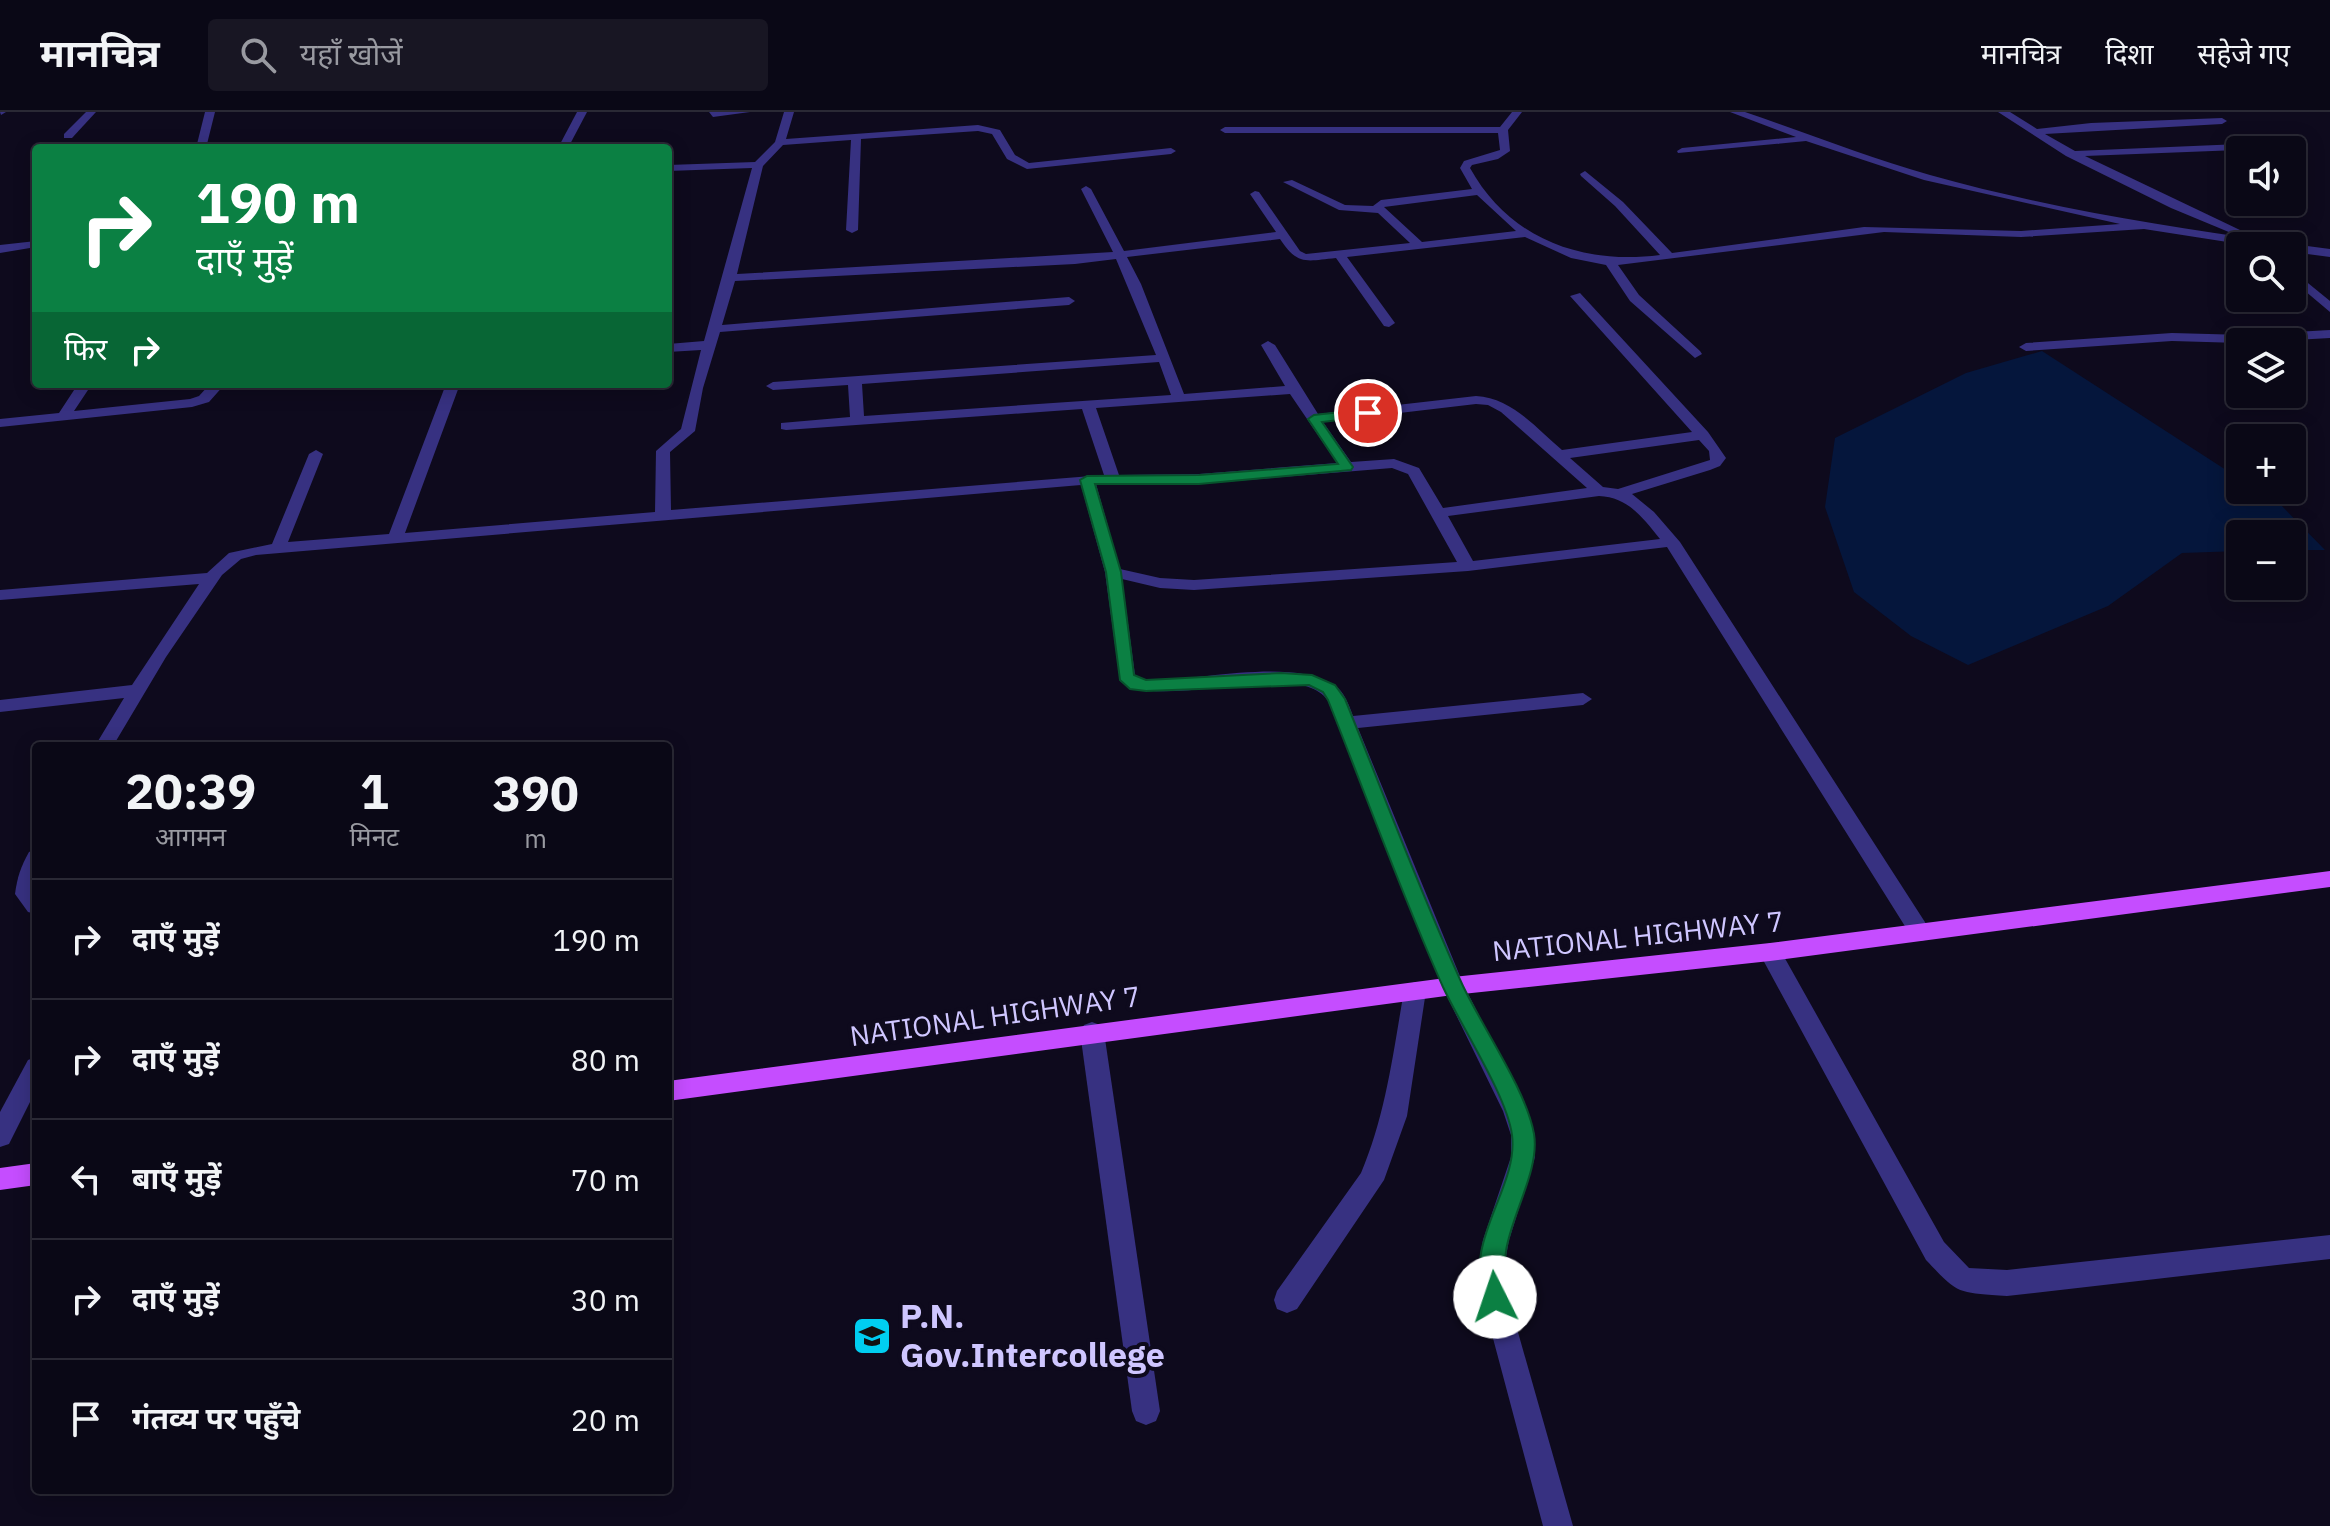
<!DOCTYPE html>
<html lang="hi">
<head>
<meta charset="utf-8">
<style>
  :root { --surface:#0a0816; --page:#181623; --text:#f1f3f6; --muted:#999aa1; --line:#2a2935 }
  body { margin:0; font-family:"IBM Plex Sans","Noto Sans Devanagari",sans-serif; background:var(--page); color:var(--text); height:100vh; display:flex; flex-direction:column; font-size:30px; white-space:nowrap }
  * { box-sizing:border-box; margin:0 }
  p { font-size:26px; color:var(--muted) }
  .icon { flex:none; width:44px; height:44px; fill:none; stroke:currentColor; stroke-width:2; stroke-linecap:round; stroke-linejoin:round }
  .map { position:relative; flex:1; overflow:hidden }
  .drawer { position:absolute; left:32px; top:630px; width:640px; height:752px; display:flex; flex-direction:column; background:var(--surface); border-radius:8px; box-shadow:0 4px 20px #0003,0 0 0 2px var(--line) }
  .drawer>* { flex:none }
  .guide { position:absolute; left:32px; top:32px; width:640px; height:244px; border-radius:8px; box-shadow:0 4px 20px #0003,0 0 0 2px var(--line); background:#0b8043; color:#fff; overflow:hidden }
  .fabs { position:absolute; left:2226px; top:24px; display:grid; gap:16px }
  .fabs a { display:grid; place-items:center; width:80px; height:80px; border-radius:8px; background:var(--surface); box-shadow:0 4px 20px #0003,0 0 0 2px var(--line); font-size:40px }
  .pin { position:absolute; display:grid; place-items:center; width:68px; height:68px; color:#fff; margin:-34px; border:4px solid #fff; border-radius:50%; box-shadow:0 2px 8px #0007 }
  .me { position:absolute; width:88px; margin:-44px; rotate:356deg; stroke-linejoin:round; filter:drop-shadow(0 0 6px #0008) }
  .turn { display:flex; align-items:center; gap:28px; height:168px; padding:0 32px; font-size:36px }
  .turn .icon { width:104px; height:104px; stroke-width:2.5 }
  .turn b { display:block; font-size:56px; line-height:68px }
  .then { display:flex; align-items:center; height:76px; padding:0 32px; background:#0003; gap:16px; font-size:30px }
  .eta { display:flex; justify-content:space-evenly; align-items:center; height:136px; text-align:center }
  .eta b { font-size:48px; font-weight:700; line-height:56px }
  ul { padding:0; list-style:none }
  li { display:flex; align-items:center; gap:24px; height:120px; padding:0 32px; border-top:2px solid var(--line) }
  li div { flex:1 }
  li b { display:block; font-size:30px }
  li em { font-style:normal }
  header { display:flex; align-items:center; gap:48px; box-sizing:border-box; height:112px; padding:0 40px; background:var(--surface); border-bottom:2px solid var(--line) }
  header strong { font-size:38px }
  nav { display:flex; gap:44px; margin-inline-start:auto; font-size:28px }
  .search { width:560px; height:72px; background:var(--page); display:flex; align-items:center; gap:20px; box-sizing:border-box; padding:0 28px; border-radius:8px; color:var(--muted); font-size:30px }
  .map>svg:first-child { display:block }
  .water { fill:#05163c }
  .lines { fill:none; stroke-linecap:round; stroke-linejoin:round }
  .minor { fill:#373181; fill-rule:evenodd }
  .major { fill:#c54dff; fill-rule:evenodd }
  .route { fill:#0b8043; stroke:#07532c; stroke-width:2 }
  .labels { text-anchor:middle; stroke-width:8; stroke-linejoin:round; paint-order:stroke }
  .street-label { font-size:28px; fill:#cfc6ff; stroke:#0e0a1d }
  .near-poi-label { font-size:34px; font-weight:bold; fill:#cfc6ff; stroke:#0e0a1d; text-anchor:start }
</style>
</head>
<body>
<header>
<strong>मानचित्र</strong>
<div class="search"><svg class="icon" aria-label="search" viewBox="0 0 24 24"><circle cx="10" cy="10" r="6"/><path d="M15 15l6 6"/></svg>यहाँ खोजें</div>
<nav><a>मानचित्र</a><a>दिशा</a><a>सहेजे गए</a></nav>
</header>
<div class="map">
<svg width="2330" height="1414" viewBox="0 0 2330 1414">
  <rect width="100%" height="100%" fill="#0e0a1d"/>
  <polygon class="water" points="2042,239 2240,367 2240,378 2258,378 2280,392 2325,438 2292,438 2292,422 2240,422 2240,439 2182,441 2108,494 1968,553 1911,524 1854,480 1825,395 1835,326 1966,261"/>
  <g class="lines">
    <g class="minor">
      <polygon points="0,0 6,0 1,3"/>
      <polygon points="86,0 96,0 72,26 64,26 64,22"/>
      <polygon points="205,0 215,0 206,36 196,36"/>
      <polygon points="577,0 587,0 568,36 558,36"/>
      <polygon points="709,0 750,0 713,5"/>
      <path d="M784,0H794L786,27L978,13L1000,18L1015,43L1029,51L1171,36L1176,39L1171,42L1027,57L1007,47L992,22L978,19L861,27L858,118L852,121L846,118L851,28L783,33L763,54L737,162L1113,140L1081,77L1086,74L1091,77L1124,139L1276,120L1250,82L1255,79L1259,80L1300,139L1306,142L1410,131L1378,101L1339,98L1283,70L1292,68L1345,93L1373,94L1381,88L1472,77L1460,56L1464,49L1500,38L1498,21H1225L1220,18L1225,15H1500L1512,0H1522L1508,18L1510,39L1498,47L1472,53L1470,56C1510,128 1583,153 1660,143L1615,94L1581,64L1580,62L1585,59L1623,90L1672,141L1864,115L2021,119L2120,112L1924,68L1806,29L1678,41L1677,39L1682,36L1796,25L1730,0H1745C1807,21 1867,45 1930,63C2044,95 2161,114 2278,130L2284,134H2253L2144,117L2021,125L1884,120L1618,153L1639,183L1700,239L1702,242L1695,246L1630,189L1606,153L1571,146L1525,125L1347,145L1395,211L1389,215L1384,214L1336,146C1306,149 1298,154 1280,127L1127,145L1141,172L1184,282L1285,274L1261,233L1268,229L1275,233L1318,302L1476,284C1512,286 1536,316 1562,338L1692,320L1570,184L1580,181L1708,320L1726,346L1720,354L1710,358L1632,382L1654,400L1680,430L1932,821L1929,827L1921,829L1913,827L1667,435L1468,459L1194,478L1160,476L1122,467L1135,563L1141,568C1192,571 1290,544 1334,573C1344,579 1349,593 1353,604L1583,581L1592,587L1583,593L1358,616L1464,874L1524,991L1535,1023V1045L1509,1128L1504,1155L1508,1185L1573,1414H1543L1482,1185L1478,1155L1483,1128L1511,1045V1023L1503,999L1442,874L1328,589C1299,544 1159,601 1120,569L1105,460L1081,373L256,443L241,447L222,463L166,545L113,634H95L124,586L0,600V588L132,573L199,472L0,488V478L207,461L229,441L272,432L309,342L316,338L323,342L288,430L389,422L446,272H460L405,421L655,400L656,339L681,317L701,238L668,240V232L704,229L752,56L668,59V53L755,50L775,30ZM1477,83L1516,119L1422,130L1384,95ZM1116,147L1156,243L773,270L766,274L773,278L848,273L850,305L781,311V317L786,318L1082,297L1104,363L671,398L670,340L695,319L703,276L720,220L1069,193L1075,189L1069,185L722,213L735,169L1075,152ZM1159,250L1171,283L864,304L862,272ZM1290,282L1337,351L1199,362L1119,363L1096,296ZM1476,292L1488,293L1501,300L1587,376L1443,396L1419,356L1394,347L1351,350L1323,310ZM1699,328L1709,339L1710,348L1618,377L1603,375L1570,346ZM1392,356L1408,362L1457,450L1194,468L1160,466L1120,457L1096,372H1199ZM1599,384C1628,385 1643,406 1660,427L1473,449L1448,404Z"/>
      <polygon points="1998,0 2010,0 2037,17 2091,11 2222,6 2227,9 2222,12 2045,22 2075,39 2264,31 2269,34 2264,37 2085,44 2240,118 2240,122 2236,123 2171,96 2066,44"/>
      <polygon points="84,31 88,36 78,36 80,32"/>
      <polygon points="36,129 36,135 0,141 0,133"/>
      <polygon points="2292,132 2330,137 2330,145 2292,140 2292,134 2288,134"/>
      <polygon points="2292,158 2330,189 2330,200 2292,168"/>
      <polygon points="2330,218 2330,226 2240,231 2172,229 2026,239 2019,235 2026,231 2172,221 2245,223"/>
      <polygon points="78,272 92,272 74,299 190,287 199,284 210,272 225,272 209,290 192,295 0,315 0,307 59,301"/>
      <path d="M36,737V802L28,800L15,782C17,766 21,754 29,740Z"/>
      <path d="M1770,831L1778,834L1944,1130L1969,1156L2007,1158L2330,1123V1147L2007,1184C1957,1180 1960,1184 1926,1148L1762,846L1759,840L1762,834Z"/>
      <path d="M1415,870L1423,873L1426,879L1407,1004L1384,1068L1297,1197L1287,1201L1277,1197L1274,1188L1277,1179L1361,1061C1386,1002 1393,941 1404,879L1407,873Z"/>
      <polygon points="1092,910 1100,913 1104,920 1160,1299 1156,1309 1146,1313 1136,1309 1132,1299 1080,920 1084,913"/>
      <polygon points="36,945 36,978 9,1032 0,1035 0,1000 28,948"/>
    </g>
    <g class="major">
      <polygon points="2330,759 2330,775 1770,849 1453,883 668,989 668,969 1453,865 1770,831"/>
      <polygon points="36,1051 36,1073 0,1078 0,1056"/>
    </g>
  </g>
  <path class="route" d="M1368,297L1374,301L1373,304L1322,310L1353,355L1351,358L1199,372H1095L1121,460L1134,563L1146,568L1281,561L1312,563L1335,573L1345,587C1384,683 1420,780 1463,874C1483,916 1527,980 1534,1022C1540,1057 1511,1104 1506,1139C1503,1157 1511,1177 1504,1193L1495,1196L1487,1193C1459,1130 1519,1078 1512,1023C1507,984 1461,914 1443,875C1401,781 1366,683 1328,588L1323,580L1309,573L1146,579L1130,577L1120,568L1106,460L1080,368L1087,364L1199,363L1338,352L1308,307L1314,303Z"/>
  <defs>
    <g id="university-square" transform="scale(2)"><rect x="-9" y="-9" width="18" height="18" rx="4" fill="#00cef1" stroke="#0e0a1d"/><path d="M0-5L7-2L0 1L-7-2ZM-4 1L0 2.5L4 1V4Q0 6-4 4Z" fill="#111"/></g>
  </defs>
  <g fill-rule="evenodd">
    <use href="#university-square" x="872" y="1224"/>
  </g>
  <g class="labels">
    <g class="street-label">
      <text transform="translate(1638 824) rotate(-6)" y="10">NATIONAL HIGHWAY 7</text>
      <text transform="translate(995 904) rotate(-8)" y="10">NATIONAL HIGHWAY 7</text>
    </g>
    <g class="near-poi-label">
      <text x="900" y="1216">P.N.<tspan x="900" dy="39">Gov.Intercollege</tspan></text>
    </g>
  </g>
</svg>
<div class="fabs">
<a><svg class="icon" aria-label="sound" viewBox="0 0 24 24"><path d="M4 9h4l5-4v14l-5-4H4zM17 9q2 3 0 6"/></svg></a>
<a><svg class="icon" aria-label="search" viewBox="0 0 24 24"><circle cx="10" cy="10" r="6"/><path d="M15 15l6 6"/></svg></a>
<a><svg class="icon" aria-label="layers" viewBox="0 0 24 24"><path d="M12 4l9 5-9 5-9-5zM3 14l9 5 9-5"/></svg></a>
<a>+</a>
<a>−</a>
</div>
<div class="pin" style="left:1368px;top:301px;background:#d93025"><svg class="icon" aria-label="arrive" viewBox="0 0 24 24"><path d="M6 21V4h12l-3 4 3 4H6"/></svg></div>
<svg class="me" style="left:1495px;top:1185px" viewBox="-20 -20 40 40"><circle r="19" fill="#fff"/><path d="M0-13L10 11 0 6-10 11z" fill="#0b8043"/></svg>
<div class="guide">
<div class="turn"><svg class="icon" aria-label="right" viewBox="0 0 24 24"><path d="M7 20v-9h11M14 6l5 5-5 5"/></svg><div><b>190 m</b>दाएँ मुड़ें</div></div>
<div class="then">फिर<svg class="icon" aria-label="right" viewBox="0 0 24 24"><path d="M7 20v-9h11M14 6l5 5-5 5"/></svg></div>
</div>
<section class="drawer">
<div class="eta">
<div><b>20:39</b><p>आगमन</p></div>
<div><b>1</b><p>मिनट</p></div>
<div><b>390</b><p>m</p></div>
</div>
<ul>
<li><svg class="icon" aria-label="right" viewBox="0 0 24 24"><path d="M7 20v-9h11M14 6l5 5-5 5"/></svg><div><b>दाएँ मुड़ें</b></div><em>190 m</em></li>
<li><svg class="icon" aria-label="right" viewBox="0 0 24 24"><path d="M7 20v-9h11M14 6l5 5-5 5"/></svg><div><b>दाएँ मुड़ें</b></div><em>80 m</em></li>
<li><svg class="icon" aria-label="left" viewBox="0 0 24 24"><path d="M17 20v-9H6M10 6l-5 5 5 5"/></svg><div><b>बाएँ मुड़ें</b></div><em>70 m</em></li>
<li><svg class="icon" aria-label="right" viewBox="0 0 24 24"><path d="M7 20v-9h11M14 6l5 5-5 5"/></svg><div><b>दाएँ मुड़ें</b></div><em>30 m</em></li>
<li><svg class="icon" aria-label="arrive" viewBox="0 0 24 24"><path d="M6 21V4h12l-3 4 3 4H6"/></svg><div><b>गंतव्य पर पहुँचे</b></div><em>20 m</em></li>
</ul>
</section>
</div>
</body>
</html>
